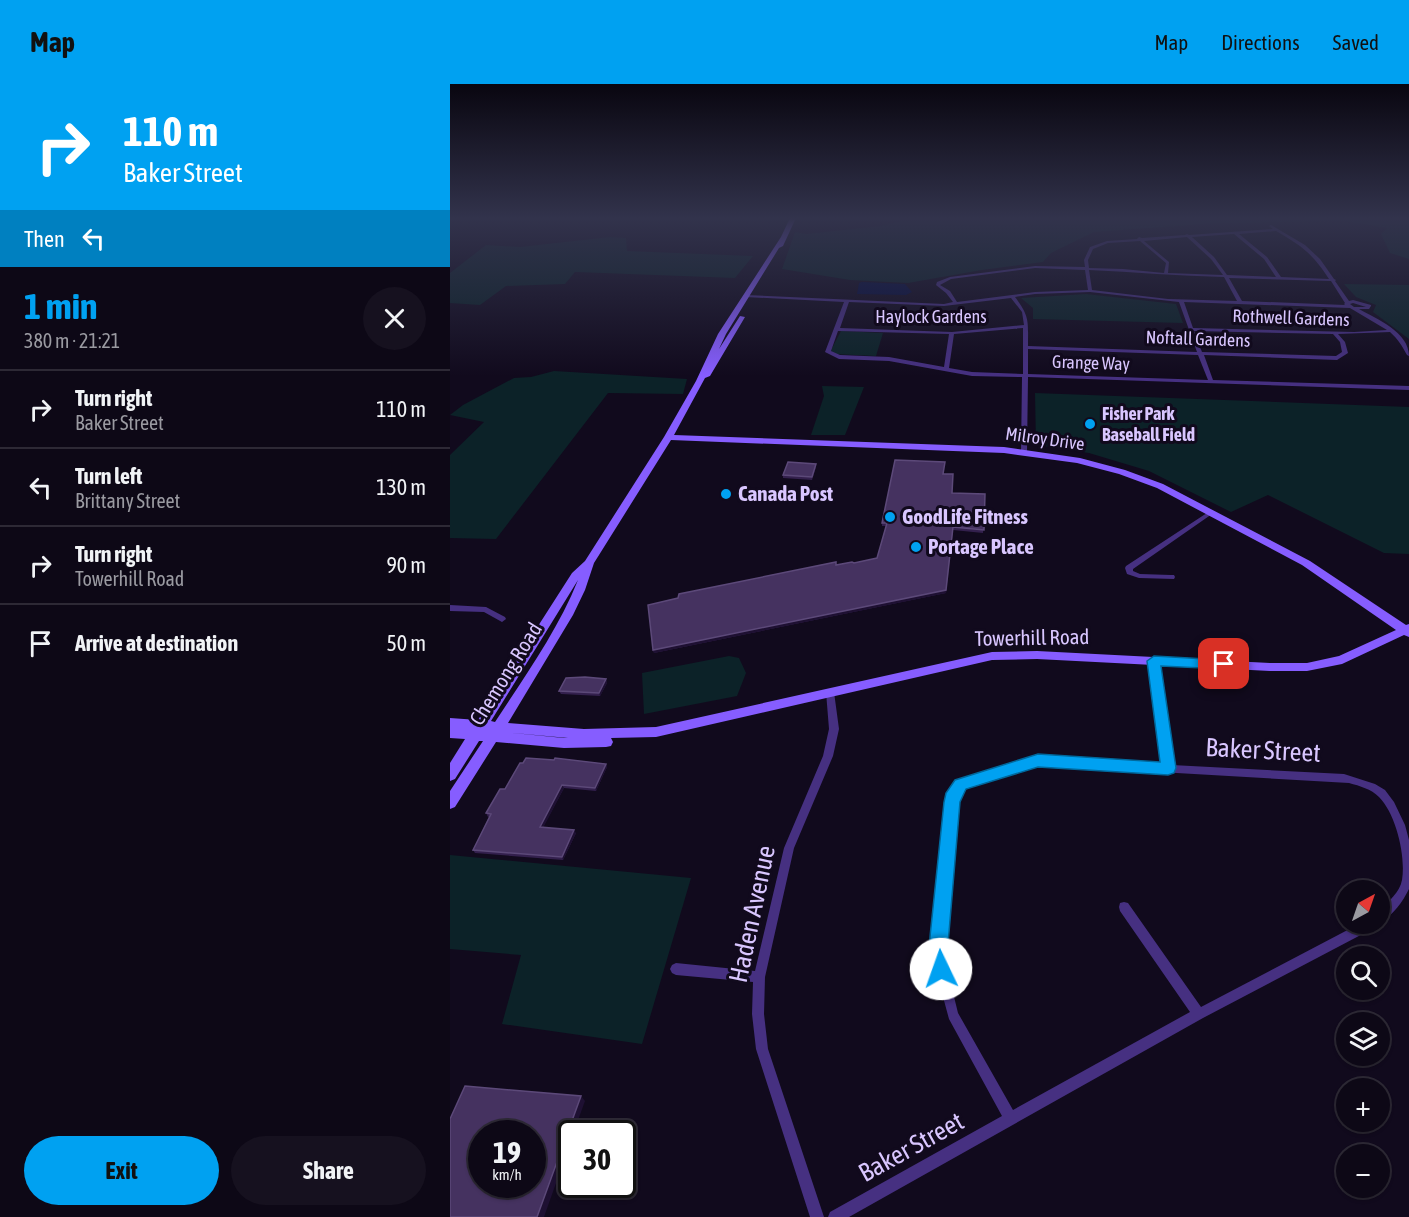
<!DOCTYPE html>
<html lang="en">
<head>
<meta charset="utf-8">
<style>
  :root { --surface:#0d0816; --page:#16111f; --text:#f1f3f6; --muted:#9a9aa1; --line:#2d2935; --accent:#00a1f1 }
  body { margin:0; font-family:"Asap Condensed",sans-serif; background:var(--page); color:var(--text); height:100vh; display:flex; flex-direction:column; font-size:22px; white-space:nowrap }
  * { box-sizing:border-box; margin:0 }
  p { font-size:20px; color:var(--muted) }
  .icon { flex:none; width:33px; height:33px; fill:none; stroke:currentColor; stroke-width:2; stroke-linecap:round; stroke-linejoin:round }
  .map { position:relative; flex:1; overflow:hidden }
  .drawer { display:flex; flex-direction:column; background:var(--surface); width:450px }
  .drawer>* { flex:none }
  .top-card { background:#00a1f1; color:#fff; overflow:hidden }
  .needle { width:39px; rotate:40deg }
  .buttons { position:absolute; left:886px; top:796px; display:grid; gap:12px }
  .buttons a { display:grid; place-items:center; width:54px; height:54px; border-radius:50%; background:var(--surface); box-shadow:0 2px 4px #0004,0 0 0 2px var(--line); font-size:30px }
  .speed { position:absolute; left:18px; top:1036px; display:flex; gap:12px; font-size:30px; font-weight:700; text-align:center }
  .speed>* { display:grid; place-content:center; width:78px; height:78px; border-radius:50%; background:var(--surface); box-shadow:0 2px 4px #0004,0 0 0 2px var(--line); line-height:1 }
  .speed small { font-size:15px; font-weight:400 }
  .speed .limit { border:3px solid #111; border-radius:9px; background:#fff; color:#111 }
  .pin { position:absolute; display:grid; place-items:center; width:51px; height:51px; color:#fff; margin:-26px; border-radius:12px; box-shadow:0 3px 9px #0006 }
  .me { position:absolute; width:66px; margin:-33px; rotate:357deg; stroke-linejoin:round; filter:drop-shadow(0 0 4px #0008) }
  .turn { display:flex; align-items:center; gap:21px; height:126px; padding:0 24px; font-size:27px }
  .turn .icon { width:78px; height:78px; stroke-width:2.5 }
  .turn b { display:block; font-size:42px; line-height:51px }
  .then { display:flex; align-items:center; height:57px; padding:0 24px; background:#0003; gap:12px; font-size:22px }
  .round { display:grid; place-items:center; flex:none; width:63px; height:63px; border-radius:32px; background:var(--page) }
  .overview { display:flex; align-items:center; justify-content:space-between; height:102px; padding:0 24px }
  h1 { font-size:36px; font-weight:700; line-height:45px; color:var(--accent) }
  .cta { display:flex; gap:12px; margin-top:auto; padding:12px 24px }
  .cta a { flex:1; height:69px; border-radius:36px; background:var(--accent); color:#111; font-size:24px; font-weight:700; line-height:69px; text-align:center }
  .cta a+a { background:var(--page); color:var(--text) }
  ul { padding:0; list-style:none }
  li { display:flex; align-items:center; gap:18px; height:78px; padding:0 24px; border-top:2px solid var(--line) }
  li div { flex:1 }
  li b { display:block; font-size:22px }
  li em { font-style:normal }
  header { display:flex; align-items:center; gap:36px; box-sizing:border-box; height:84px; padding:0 30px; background:var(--accent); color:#111 }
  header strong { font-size:28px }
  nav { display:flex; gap:33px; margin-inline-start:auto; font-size:21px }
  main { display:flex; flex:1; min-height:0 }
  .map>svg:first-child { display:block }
  .green { fill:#0c2228 }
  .water { fill:#040b3c }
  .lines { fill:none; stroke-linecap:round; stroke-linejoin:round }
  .street { fill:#463081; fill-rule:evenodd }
  .secondary { fill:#865dff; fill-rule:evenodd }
  .wall { fill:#33204d }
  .shaded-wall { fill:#1e1032 }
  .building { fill:#453260; stroke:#5c4979; stroke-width:1.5; fill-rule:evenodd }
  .route { fill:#00a1f1; stroke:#00699d; stroke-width:1.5 }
  .poi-dot { fill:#00a1f1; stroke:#110a1d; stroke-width:2 }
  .labels { text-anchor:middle; stroke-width:6; stroke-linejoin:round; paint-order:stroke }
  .far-street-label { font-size:18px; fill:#d9c6ff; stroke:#110a1d }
  .far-poi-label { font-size:18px; font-weight:bold; fill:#d9c6ff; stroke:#110a1d; text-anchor:start }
  .poi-label { font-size:21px; font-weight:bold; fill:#d9c6ff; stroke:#110a1d; text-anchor:start }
  .street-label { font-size:21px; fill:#d9c6ff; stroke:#110a1d }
  .near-street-label { font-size:26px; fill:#d9c6ff; stroke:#110a1d }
</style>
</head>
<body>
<header>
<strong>Map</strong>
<nav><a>Map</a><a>Directions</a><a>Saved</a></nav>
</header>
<main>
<section class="drawer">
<div class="top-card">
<div class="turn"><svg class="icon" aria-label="right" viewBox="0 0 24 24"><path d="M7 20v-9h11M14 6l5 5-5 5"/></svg><div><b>110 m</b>Baker Street</div></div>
<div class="then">Then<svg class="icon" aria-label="left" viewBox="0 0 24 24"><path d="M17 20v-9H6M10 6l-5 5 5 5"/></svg></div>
</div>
<div class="overview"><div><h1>1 min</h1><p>380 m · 21:21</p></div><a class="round"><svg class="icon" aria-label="close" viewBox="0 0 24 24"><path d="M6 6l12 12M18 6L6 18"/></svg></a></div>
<ul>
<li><svg class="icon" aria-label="right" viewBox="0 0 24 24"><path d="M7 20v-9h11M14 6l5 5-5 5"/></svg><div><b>Turn right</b><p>Baker Street</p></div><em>110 m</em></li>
<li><svg class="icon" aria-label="left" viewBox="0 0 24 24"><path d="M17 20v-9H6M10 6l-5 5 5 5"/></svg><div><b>Turn left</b><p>Brittany Street</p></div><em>130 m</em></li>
<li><svg class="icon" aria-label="right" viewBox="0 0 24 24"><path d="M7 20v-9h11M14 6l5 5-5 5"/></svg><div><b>Turn right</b><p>Towerhill Road</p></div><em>90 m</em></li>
<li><svg class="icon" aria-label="arrive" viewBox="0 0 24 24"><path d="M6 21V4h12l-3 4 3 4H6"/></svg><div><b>Arrive at destination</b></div><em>50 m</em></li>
</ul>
<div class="cta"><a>Exit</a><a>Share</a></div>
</section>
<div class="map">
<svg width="959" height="1133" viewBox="0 0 959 1133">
  <rect width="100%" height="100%" fill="#110a1d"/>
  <g class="green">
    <polygon points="463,134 959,134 959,175 940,169 931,150 937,144 895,137 767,139 644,148 601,169 593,178 532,186 458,199 400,196 332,185 345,148 356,150 431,142"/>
    <polygon points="160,153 176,154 177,167 303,172 285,194 125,188 115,200 56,202 30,221 0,219 0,189 36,161 70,163"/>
    <polygon points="894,200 959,201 959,255 923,228 926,221 906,213"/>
    <polygon points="636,210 726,220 733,239 583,235 583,224 571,214"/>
    <polygon points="391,247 433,249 426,272 383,270 381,266"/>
    <polygon points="104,287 237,295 233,310 158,309 46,455 0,454 0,371 34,338 0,331 13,321 64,294 81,293"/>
    <polygon points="372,302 414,303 395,351 361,351 374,312"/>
    <polygon points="585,309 959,323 959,470 934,469 818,411 781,428 699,387 639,369 586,361"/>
    <polygon points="279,572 289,574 296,589 287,612 194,630 192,589"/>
    <polygon points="0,771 241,794 192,960 52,940 71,871 0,865"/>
  </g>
  <polygon class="water" points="412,198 455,200 462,208 456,211 407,210 409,199"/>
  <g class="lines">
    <g class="street">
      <path d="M821,141L855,161L870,175L884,195L886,196L885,197L899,217L903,216L921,221V222L919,225H909C927,235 959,248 959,272L957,271C952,262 948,255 940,248L888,250L895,258L898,269L887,276L754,271L763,296L959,302V306L578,293L577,368L574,370L571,368L572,293L522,292L439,277L389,275L375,268L394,218L295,213L293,212L295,211L494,220L503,218L496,209L486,201L487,198L500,193L585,182L635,183L634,176L640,163L657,157L687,155L689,153L692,154L735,151L737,150L739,151L823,145L819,142ZM826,147C852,162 862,169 879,195L831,193L817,173L789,150ZM784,150L814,175L826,193L777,191L764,173L742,153ZM737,153L761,175L773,191L718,189L719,178L694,157ZM690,157L716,179L714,189L673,185L639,184L638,176L643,165L658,159ZM585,184L635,186L638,206L585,208L507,218L500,207L490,201L501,195ZM639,186C684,188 729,192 774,193L787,217L718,215L642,206ZM779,194L881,197L895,219L894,220L895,221L792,217ZM640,208L729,218L747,268L578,262C578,237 580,233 565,213L585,210ZM561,214L572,228L574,241L502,248L390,244L399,218L494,222ZM734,218L900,224L937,246L904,248L743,244ZM903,219L916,223H904L900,220ZM573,244V290L522,288L499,284L504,250ZM388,247L499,250L494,283L439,273L390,271L381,267ZM744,247L883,250L890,258L892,268L886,272L752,268ZM578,265L748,271L758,296L578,290Z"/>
      <polygon points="760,427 762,428 762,430 683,485 683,487 690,490 721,491 724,491 725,493 724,495 689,494 677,490 675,484 676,482"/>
      <polygon points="0,521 36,523 55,533 56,535 52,538 34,528 0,527"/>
      <path d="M704,574L708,577L722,681L894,690L925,700L935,706L944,718L955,741L959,756V805C953,817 943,832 930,838V826C938,818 950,808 952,796C956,772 946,730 929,713C921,705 910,702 899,699L588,681L513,704L509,710L507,718L494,872L508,929L563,1026L740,928L670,827L669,823L670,819L674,818L678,819L751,923L909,840H926L924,844L753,934L399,1133H378L380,1128L552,1032L499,935L482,872L497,718L499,709L507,698L588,673L713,680L700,577Z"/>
      <polygon points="380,605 383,606 384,608 389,645 383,672 344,764 315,893 314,930 318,965 374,1133 360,1133 306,965 302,930 303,898 226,891 222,889 220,885 222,881 226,879 305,887 334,764 373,672 379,645 376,608 377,606"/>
    </g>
    <path class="secondary" d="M340,134H346L333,162L329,164L276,250L269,265L290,232L295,233L260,292L255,294L224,351L554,363L630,374L675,386L713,400L860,477L956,541L959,540V553L954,551L892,580L857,587H820L587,575L542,576L206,653L161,654L163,658L161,662L156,663L114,664L46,658L5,723L0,725V707L33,657H29L5,695L0,697V679L15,655L0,654V634L28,636L122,489L135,477L214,353L246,297L268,250L331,153ZM221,356L554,369L627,379L669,390L707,404L852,481L946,546L889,572L857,579H820L587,567L542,568L206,643L134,645L58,639L123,531L135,506L144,479ZM128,496C108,546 75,592 45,638L41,637ZM52,648L118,654H114Z"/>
  </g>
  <g class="wall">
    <polygon points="366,383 362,396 333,394 333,391"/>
    <polygon points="494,390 502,409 535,410 533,449 503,446 496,509 204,569 203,566 386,481 404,479 427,474 436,442 432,442 432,439"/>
    <polygon points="156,595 157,599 150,612 111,610 109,607"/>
    <polygon points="104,676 156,680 157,683 146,707 114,704 93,743 126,749 113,776 25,769 23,766 39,733 38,733 36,729 55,705"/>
  </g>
  <g class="shaded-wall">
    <polygon points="366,380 366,383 362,396 362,393"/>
    <polygon points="503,443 496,509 204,569 203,566"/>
    <polygon points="156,595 157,599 150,612 149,609"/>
    <polygon points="156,680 157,683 146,707 145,704"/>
    <polygon points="112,701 114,704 92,746 90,743"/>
    <polygon points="124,746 126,749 113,776 112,773"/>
    <polygon points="131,1012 135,1017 123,1050 122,1050 122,1054 94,1133 87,1133"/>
  </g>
  <g class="building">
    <polygon points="445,376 495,378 493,390 503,390 502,409 535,410 534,446 503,443 496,506 203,566 198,521 228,514 229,510 386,478 386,481 402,478 404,479 427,474 437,439 432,439"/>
    <polygon points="338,378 366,380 362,393 333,391"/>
    <polygon points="135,593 156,595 149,609 109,607 116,594"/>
    <polygon points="76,674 104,676 105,674 156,680 145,704 112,701 90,743 124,746 112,773 23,766 41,730 36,729 50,705 55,705 70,679 73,679"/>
    <path d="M15,1002L131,1012L87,1133H0V1035ZM32,1050H82V1101H32Z"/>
  </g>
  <linearGradient id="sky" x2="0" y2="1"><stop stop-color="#090610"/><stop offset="0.46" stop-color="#32334c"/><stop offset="1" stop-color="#32334c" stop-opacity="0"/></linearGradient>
  <rect width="959" height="292" fill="url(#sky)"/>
  <polygon class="route" points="704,572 774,576 780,580 774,585 711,582 726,684 724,689 718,691 588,683 516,705 510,718 497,872 500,885 497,892 491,894 484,892 478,872 494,718 496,709 505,696 588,670 710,678 697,577"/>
  <g class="poi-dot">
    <circle cx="640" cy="340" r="6"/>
    <circle cx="276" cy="410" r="6"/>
    <circle cx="440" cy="433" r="6"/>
    <circle cx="466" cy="463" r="6"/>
  </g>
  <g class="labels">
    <g class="far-street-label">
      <text x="481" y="239">Haylock Gardens</text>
      <text transform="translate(841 234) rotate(2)" y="6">Rothwell Gardens</text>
      <text transform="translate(748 255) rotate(2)" y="6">Noftall Gardens</text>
      <text transform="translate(641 279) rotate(2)" y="6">Grange Way</text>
      <text transform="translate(595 355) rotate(8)" y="6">Milroy Drive</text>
    </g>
    <g class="far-poi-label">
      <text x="652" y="336">Fisher Park<tspan x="652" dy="21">Baseball Field</tspan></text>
    </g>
    <g class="poi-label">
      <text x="288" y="417">Canada Post</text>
      <text x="452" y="440">GoodLife Fitness</text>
      <text x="478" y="470">Portage Place</text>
    </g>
    <g class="street-label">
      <text transform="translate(582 554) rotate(-1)" y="7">Towerhill Road</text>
      <text transform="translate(56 590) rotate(-58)" y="7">Chemong Road</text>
    </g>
    <g class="near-street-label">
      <text transform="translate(813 666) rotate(3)" y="9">Baker Street</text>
      <text transform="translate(302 830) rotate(-78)" y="9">Haden Avenue</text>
      <text transform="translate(461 1063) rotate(-29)" y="9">Baker Street</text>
    </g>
  </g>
</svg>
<div class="buttons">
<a><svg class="needle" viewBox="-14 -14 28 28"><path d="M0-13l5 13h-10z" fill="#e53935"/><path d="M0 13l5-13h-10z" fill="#9a9aa1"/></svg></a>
<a><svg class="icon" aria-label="search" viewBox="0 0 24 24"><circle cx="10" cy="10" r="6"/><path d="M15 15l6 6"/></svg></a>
<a><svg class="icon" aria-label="layers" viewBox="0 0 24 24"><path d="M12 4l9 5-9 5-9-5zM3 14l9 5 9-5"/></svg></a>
<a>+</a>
<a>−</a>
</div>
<div class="speed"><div>19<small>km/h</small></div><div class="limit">30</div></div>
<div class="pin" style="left:774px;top:580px;background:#d93025"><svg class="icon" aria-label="arrive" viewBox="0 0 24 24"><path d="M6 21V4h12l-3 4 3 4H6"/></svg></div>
<svg class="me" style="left:491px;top:885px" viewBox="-20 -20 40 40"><circle r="19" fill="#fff"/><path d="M0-13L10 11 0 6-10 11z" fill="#00a1f1"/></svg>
</div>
</main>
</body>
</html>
